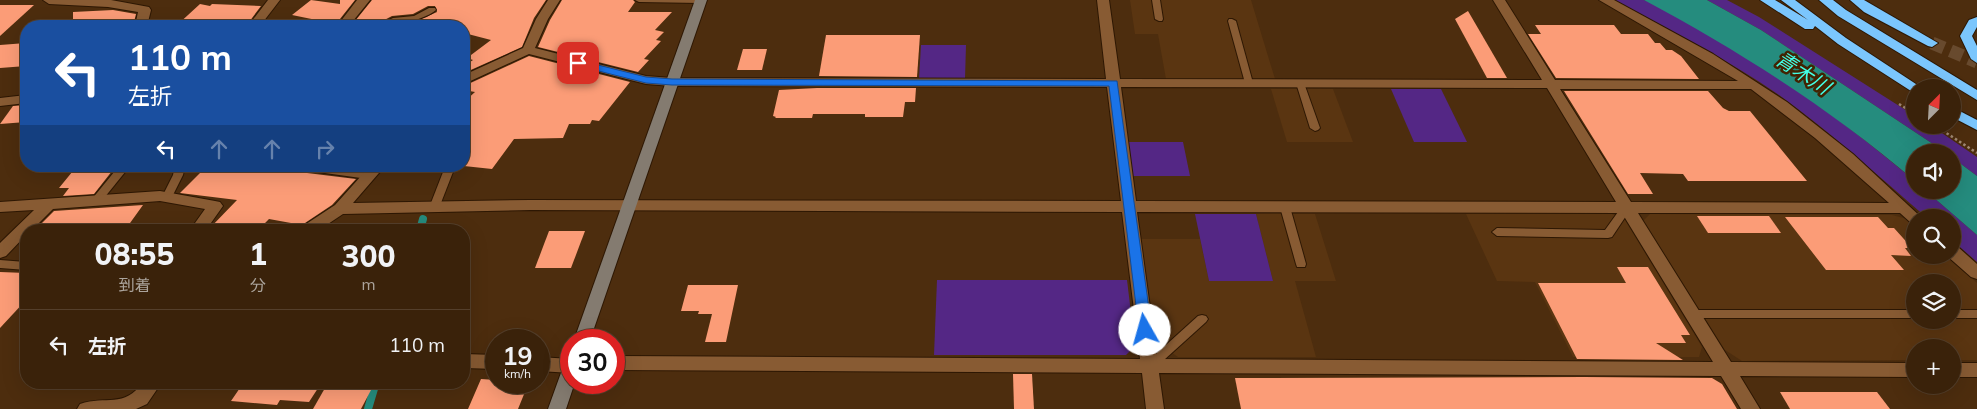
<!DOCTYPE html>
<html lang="ja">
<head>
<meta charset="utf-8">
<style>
  :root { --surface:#3a220a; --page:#452f18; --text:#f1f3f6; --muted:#aba49c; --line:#543f2b }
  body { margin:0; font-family:Mulish,"Noto Sans JP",sans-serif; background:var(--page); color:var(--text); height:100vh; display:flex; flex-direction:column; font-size:19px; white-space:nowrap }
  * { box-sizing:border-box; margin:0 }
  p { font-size:16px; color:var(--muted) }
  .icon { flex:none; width:28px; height:28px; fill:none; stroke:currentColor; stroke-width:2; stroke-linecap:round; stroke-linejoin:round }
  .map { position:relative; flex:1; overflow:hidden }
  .side { position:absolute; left:20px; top:224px; width:450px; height:165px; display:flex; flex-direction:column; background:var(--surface); border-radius:20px; box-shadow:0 5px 20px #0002,0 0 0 1px var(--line) }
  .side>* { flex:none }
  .banner { position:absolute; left:20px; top:20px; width:450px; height:152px; border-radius:20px; box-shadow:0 5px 20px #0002,0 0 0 1px var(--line); background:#1a4fa0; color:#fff; overflow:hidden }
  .needle { width:32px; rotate:24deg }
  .tools { position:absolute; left:1906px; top:79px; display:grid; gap:10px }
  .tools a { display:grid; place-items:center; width:55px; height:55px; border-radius:50%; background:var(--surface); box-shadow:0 5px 20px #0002,0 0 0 1px var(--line); font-size:25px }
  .speed { position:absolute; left:485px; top:329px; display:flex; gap:10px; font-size:25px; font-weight:700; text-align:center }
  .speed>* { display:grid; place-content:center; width:65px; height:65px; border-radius:50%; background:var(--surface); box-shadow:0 5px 20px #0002,0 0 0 1px var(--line); line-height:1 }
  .speed small { font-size:12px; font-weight:400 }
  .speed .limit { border:8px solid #d22; background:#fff; color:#111 }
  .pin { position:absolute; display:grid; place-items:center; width:42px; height:42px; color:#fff; margin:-21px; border-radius:10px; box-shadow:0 2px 8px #0006 }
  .me { position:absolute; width:55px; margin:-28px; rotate:353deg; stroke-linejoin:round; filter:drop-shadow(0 0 4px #0008) }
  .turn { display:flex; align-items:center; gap:18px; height:105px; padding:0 25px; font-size:22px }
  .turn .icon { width:65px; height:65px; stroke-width:2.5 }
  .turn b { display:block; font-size:35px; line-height:42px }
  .lanes { display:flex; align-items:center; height:48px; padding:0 25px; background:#0003; justify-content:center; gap:25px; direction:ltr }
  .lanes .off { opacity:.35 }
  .eta { display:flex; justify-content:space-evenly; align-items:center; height:85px; text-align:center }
  .eta b { font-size:30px; font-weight:800; line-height:35px }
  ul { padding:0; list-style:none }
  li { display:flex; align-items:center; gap:15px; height:70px; padding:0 25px; border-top:1px solid var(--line) }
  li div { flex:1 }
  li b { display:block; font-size:19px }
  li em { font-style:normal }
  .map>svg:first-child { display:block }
  .built { fill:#5a3511; fill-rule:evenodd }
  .green { fill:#542785 }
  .water { fill:#258c7e }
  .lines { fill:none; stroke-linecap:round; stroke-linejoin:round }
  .stream { stroke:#258c7e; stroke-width:8 }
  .building { fill:#fb9c77 }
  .highway-tunnel { stroke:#684a2e; stroke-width:13; stroke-dasharray:13 7; stroke-linecap:butt }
  .lane-casing { stroke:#2d1703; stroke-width:2 }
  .street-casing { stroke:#2d1703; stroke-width:2 }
  .secondary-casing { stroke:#2d1703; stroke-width:2 }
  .highway-casing { stroke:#2d1703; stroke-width:2 }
  .path { stroke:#a18872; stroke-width:2.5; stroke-dasharray:2.5 2.5; stroke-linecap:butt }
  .lane { fill:#885b33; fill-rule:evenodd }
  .street { fill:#885b33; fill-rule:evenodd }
  .secondary { fill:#847b70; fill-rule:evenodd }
  .highway { fill:#7bc6fd; fill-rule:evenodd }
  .route { fill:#1a73e8; stroke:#114b97 }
  .labels { text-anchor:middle; stroke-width:5; stroke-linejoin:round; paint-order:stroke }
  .water-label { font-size:20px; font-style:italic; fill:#42fee5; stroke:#422302 }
</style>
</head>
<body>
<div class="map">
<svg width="1977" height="409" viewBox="0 0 1977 409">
  <rect width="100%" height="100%" fill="#4d2d0e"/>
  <g class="built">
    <polygon points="1130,0 1251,0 1275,79 1166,79 1158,34 1135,34"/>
    <polygon points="1271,89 1333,89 1353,142 1287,142"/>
    <polygon points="1256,214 1315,214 1336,281 1295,281 1316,357 1178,357 1155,341 1140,239 1200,239 1209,281 1273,281"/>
    <polygon points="1466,214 1612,214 1625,220 1702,347 1699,357 1573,357 1535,282 1497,281"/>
    <path d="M1650,214L1892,215L1907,219L1915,226V255H1947L1977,283V360H1953L1952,348H1915V360L1742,361L1725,350L1643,221ZM1915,282H1952V320H1915Z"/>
  </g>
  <g class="green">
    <path d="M1614,0C1623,0 1635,0 1644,0C1655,3 1677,17 1688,23C1769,67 1845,122 1915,181V190H1925L1977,235V262L1953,241L1952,218L1926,217C1878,176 1831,132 1779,95C1727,59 1670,30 1614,0Z"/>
    <polygon points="1707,0 1727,0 1759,17 1915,116 1915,125 1929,125 1933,127 1977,157 1977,176 1953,158 1952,152 1945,152 1761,30"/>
    <polygon points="921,45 966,45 965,79 919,79"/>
    <polygon points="1391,89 1441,89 1467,142 1414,142"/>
    <polygon points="1128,142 1183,142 1190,176 1132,176"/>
    <polygon points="1195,214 1256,214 1273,281 1209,281"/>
    <polygon points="937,280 1127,280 1135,346 1126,355 934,355"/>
  </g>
  <g class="water">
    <path d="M1644,0H1707L1761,30L1945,152H1915V181C1832,110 1741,52 1644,0Z"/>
    <polygon points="1953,158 1977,176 1977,235 1925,190 1952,190"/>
  </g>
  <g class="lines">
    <g class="stream">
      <polyline points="420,230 423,219"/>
      <polyline points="368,409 376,382"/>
    </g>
  </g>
  <g class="building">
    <polygon points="311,0 340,4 340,0 355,0 336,24 292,15"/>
    <polygon points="372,0 546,0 534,18 522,47 464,73 464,66 473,60 467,58 491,40 464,33 464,26 427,26 412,23 437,12 435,6 428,6 413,14 392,16 373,26 351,26"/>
    <polygon points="562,0 633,0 635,2 628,12 672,12 655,30 664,32 656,40 661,41 644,59 649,60 638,72 538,47 550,20"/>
    <polygon points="200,4 210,6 212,4 261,6 246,26 176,26"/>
    <polygon points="0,5 34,5 0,36"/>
    <polygon points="113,10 136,14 133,26 73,26 73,12"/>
    <polygon points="1468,11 1507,78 1487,78 1455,19"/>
    <polygon points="1535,25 1614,25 1621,34 1648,34 1655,43 1660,43 1666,50 1672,50 1681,56 1699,79 1556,78 1528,34 1541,34"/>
    <polygon points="826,35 920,35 917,77 819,76"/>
    <polygon points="26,43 26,66 0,68 0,45"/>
    <polygon points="743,49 767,49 762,70 737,70"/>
    <polygon points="529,56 630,82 599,121 592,120 590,124 569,124 563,138 514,139 492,169 464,166 464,102 475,92 464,90 464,86"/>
    <polygon points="817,88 916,88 915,102 905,102 903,117 865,117 865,114 813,114 812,118 775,118 776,117 773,116 779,90"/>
    <polygon points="1564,91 1708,91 1723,108 1729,111 1750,111 1807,181 1688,181 1683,174 1640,173 1653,194 1628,194"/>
    <polygon points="26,105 26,122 0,124 13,106"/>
    <polygon points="77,166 116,166 94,194 63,196 69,188 59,188"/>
    <polygon points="207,166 250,166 356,179 332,205 302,225 269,219 258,230 208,230 237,200 180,193"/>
    <polygon points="143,205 125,230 82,230 87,226 36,229 54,211"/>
    <polygon points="1697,216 1769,216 1781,233 1708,233"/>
    <polygon points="1785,217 1878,217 1888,228 1894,228 1912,248 1905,248 1911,256 1891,255 1904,270 1826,270"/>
    <polygon points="549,231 585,231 571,268 535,268"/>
    <polygon points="1617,267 1648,267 1690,335 1681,335 1686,343 1656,343 1683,360 1577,359 1538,283 1626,283"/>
    <polygon points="0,272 26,273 26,300 0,328"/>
    <polygon points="688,285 738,285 726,342 705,342 712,314 698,314 699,311 681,311"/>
    <polygon points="1013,374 1032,374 1034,409 1014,409"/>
    <polygon points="1584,377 1712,378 1722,384 1737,409 1241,409 1235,378"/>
    <polygon points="481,379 496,380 496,382 529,382 518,409 468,409"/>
    <polygon points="244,382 322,382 309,402 280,400 277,405 231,401"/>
    <polygon points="325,388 371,390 361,409 313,409"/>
    <polygon points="1780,392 1877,392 1890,409 1790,409"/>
  </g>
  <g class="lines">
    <polyline class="highway-tunnel" points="1932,43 1977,62"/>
    <g class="lane-casing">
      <g id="lane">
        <polygon points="635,0 703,0 704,1 700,3 639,2"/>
        <polygon points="1152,0 1160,0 1163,19 1162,21 1159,21 1155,19"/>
        <path d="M429,8H435L436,10C427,18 399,27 389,20L393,18L414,16Z"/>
        <polygon points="1229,19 1232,19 1236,21 1253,83 1252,85 1246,85 1245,83 1228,21"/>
        <polygon points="1300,80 1304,83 1320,128 1318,130 1315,131 1310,128 1296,83"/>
        <polygon points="119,166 130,166 100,203 92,203 91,201 92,199"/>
        <polygon points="175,166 185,166 183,175 171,199 163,199 162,197 173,175"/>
        <polygon points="291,166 321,166 368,173 373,176 368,179 296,169"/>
        <polygon points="448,169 453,172 439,208 434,211 430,210 429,208 443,172"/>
        <polygon points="1285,204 1290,207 1306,264 1305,267 1297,267 1296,264 1280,207"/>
        <polygon points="1627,204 1632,207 1612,237 1608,238 1497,236 1492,232 1497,228 1605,230 1623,205"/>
        <polygon points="0,260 26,262 26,270 0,268"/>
        <polygon points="1693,310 1915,310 1915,318 1693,318 1689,317 1687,314 1689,311"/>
        <rect x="1952" y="310" width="25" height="8"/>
        <polygon points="1202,315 1206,316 1208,319 1206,322 1154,369 1150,371 1146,369 1144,366 1146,363 1198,316"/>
      </g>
    </g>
    <g class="street-casing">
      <g id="street">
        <polygon points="43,0 111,0 149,7 151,10 147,26 135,26 138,12 108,7 49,4"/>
        <polygon points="268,0 280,0 260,26 248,26"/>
        <polygon points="357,0 370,0 349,26 337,26"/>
        <path d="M548,0H560L548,19L535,48L646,76L672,78L1106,79L1097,0H1109L1120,79L1542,80L1493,0H1505L1555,80L1738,81L1599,0H1614L1713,54L1787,102L1853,154L1922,218H1915V223L1910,222L1900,213H1638L1731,362L1915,363V377L1740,376L1760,409H1741L1721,376L1159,373L1164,409H1146L1142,373L614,370V356L1140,359L1122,212L530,210L343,214L319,230H300L303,226L335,205L370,166H385L353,203L530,200L1121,201L1107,87L672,86L646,84L529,54L464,84V75L523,48L536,19ZM1121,87L1547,88L1616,202L1136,201ZM1560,89H1751L1815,138L1889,203L1631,202ZM1137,212L1622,213L1713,362L1157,359Z"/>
        <polygon points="26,95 26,103 0,106 0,98"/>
        <polygon points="160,191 215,201 220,202 223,206 206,230 190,230 205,209 160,201 53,209 32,230 26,230 26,235 6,256 0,258 0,243 34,210 0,212 0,202"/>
        <polygon points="1952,245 1958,247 1977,264 1977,279 1971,277 1946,255 1952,255"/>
        <polygon points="464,354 496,355 496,369 464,368"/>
        <polygon points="539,357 571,359 571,373 539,371"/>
        <rect x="1952" y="363" width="25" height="14"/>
        <path d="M143,382H162L147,404L136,409H77L80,404C106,395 124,409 143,382Z"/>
      </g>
    </g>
    <g class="secondary-casing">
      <g id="secondary">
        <polygon points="695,0 707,0 590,340 574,340"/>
        <polygon points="571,363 571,382 575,382 566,409 548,409 562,370 565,365"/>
      </g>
    </g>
    <g class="highway-casing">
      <g id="highway">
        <polygon points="1760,0 1775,0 1808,20 1781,0 1795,0 1846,38 1922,88 1915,88 1915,92 1911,91 1838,44 1815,26 1813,29 1805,29"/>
        <polygon points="1819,0 1833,0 1846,10 1977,90 1977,100 1838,16"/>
        <polygon points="1850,0 1864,0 1938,43 1932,47 1928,46 1864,12"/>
        <polygon points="1977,17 1977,27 1972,36 1977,46 1977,63 1971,59 1960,36 1969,20"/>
        <polygon points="1952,107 1977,120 1977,130 1952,117"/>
      </g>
    </g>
    <g class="path">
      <polyline points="1899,104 1915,114"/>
      <polyline points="1934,125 1977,153"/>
    </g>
    <use href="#lane" class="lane"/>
    <use href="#street" class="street"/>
    <use href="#secondary" class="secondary"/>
    <use href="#highway" class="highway"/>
  </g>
  <polygon class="route" points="578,60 646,77 672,79 1117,81 1152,330 1150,334 1141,334 1139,330 1109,86 672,85 646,83 575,65 573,63"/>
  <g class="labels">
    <g class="water-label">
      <text transform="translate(1803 73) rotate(33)" y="7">青木川</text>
    </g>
  </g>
</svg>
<div class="tools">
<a><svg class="needle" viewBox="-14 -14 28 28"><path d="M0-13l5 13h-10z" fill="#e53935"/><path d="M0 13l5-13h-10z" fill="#aba49c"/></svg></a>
<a><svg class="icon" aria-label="sound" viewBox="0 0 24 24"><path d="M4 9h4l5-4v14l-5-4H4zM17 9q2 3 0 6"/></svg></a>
<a><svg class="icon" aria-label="search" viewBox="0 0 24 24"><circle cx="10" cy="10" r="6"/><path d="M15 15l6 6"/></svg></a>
<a><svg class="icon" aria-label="layers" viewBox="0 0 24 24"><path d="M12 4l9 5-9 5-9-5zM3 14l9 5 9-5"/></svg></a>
<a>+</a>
</div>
<div class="speed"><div>19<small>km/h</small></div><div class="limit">30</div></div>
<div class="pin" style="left:578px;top:63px;background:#d93025"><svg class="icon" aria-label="arrive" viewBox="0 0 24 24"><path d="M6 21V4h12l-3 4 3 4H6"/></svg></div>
<svg class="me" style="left:1145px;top:330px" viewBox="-20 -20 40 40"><circle r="19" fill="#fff"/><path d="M0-13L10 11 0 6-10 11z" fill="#1a73e8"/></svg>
<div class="banner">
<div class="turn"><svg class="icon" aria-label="left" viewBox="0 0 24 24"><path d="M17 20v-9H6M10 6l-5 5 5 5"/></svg><div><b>110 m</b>左折</div></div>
<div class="lanes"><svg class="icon" aria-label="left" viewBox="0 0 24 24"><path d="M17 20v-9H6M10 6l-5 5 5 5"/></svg><svg class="icon off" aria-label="ahead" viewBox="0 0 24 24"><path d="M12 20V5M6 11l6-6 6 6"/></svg><svg class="icon off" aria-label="ahead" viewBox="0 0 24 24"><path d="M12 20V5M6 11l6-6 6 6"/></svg><svg class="icon off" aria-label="right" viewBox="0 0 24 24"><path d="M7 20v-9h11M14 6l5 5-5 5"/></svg></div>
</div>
<section class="side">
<div class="eta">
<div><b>08:55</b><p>到着</p></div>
<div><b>1</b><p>分</p></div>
<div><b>300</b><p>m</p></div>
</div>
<ul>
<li><svg class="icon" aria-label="left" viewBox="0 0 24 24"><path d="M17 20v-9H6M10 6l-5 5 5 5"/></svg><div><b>左折</b></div><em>110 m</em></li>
</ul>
</section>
</div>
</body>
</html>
